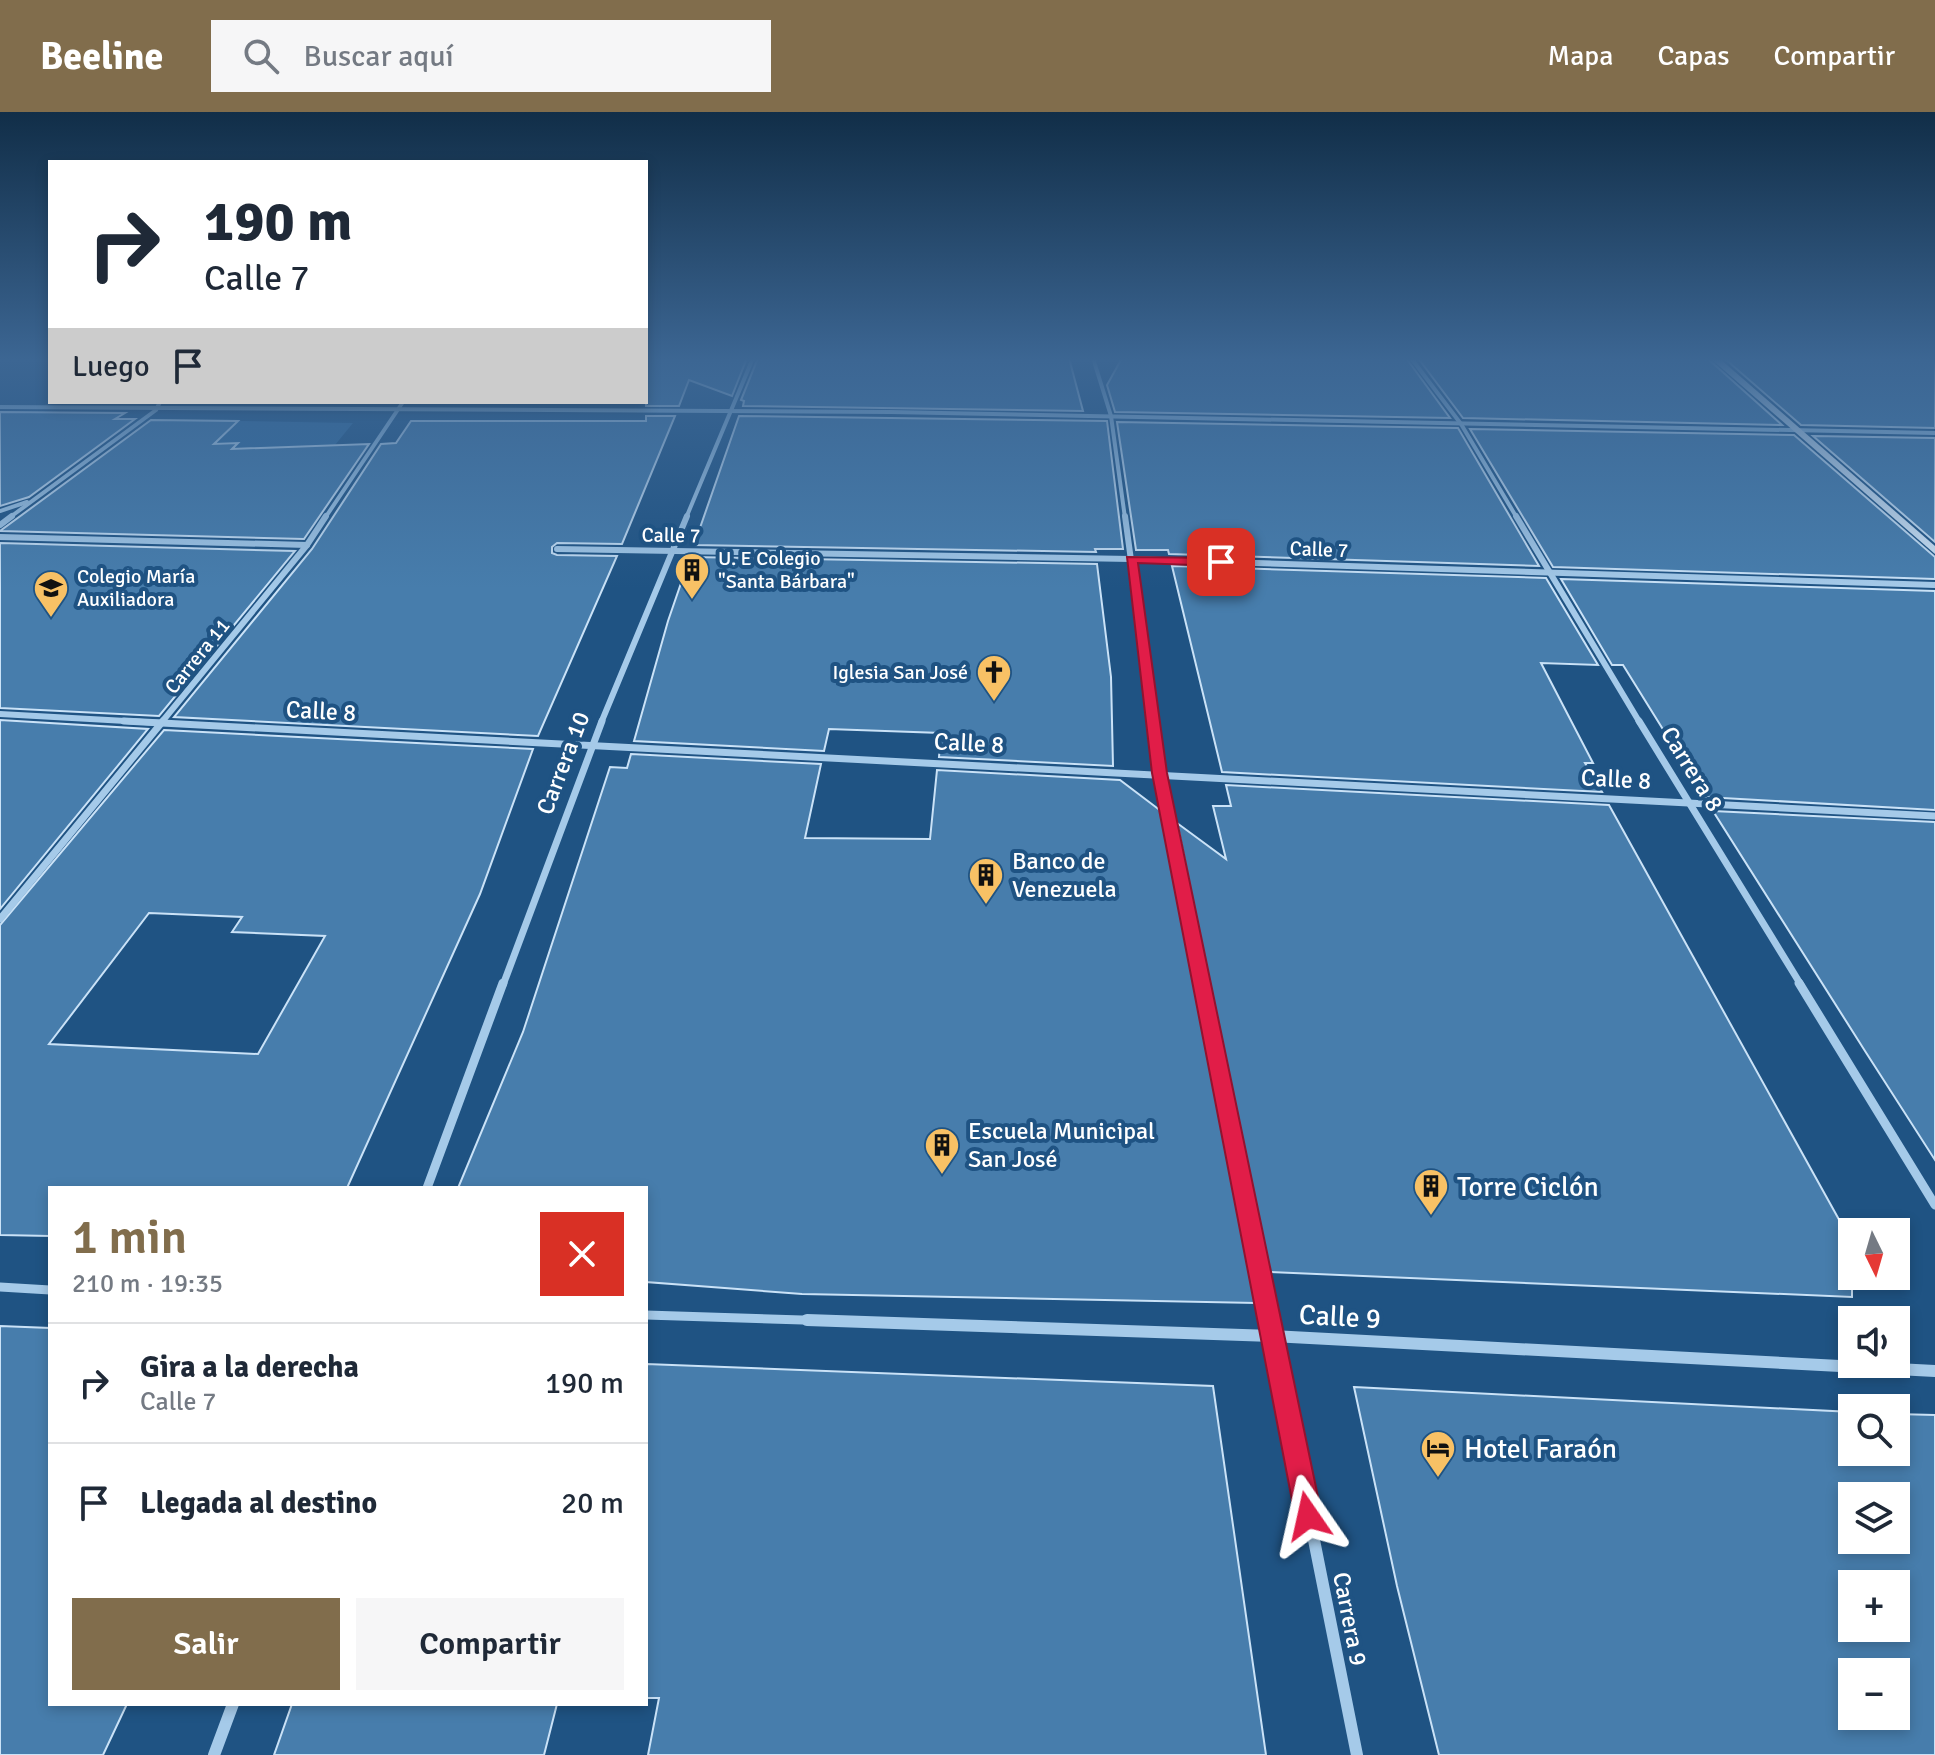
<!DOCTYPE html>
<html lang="es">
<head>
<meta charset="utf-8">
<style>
  :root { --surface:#fff; --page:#f6f6f7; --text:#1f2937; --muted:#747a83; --line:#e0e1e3; --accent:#816d4c }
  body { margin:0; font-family:Signika,sans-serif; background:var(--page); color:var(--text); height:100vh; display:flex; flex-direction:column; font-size:30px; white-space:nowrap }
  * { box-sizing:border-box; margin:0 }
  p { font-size:26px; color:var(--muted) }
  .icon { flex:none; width:44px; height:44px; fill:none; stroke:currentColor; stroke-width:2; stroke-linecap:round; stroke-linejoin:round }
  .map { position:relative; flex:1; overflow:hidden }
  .sheet { position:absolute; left:48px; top:1074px; width:600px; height:520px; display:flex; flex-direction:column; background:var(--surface); border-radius:0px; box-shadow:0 4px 12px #0003 }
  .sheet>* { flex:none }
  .hud { position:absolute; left:48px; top:48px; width:600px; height:244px; border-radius:0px; box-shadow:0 4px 12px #0003; background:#fff; color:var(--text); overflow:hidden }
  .needle { width:52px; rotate:175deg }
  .buttons { position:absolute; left:1838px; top:1106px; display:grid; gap:16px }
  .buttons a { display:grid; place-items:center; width:72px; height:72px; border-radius:0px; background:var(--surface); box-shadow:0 4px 12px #0003; font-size:40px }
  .pin { position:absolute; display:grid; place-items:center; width:68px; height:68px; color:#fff; margin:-34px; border-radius:16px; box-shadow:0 4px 12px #0006 }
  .me { position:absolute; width:88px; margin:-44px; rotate:349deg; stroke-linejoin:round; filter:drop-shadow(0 0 6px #0008) }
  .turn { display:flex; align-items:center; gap:28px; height:168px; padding:0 24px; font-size:36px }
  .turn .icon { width:104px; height:104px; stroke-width:2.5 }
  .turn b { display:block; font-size:56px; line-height:68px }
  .then { display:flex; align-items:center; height:76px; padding:0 24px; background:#0003; gap:16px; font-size:30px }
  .round { display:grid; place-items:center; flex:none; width:84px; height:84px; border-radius:0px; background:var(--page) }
  .headline { display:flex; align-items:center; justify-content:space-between; height:136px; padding:0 24px }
  h1 { font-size:48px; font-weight:600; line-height:60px; color:var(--accent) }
  .cta { display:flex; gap:16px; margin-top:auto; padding:16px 24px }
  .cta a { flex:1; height:92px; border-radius:0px; background:var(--accent); color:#fff; font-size:32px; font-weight:600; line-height:92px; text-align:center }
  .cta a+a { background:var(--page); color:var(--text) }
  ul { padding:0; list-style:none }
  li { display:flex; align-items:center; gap:24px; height:120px; padding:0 24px; border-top:2px solid var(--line) }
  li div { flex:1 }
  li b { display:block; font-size:30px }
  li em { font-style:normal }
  header { display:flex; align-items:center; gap:48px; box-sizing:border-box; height:112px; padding:0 40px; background:var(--accent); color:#fff }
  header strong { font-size:38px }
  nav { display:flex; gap:44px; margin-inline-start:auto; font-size:28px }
  .search { width:560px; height:72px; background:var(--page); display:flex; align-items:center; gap:20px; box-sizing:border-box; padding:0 28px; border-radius:0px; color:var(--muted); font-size:30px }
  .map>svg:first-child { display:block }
  .green { fill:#326da1 }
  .building { fill:#477dac; stroke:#cae2f7; stroke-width:2; fill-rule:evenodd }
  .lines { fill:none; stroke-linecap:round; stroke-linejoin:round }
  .street-far4 { stroke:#a5cae9; stroke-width:4 }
  .street-far3 { stroke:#a5cae9; stroke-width:6 }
  .street-far2 { stroke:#a5cae9; stroke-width:7 }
  .street-far1 { stroke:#a5cae9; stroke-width:9 }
  .street { stroke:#a5cae9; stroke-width:12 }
  .secondary { fill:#d1e5f7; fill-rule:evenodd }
  .route { fill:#e11d48; stroke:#92132f; stroke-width:2 }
  .labels { text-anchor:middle; stroke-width:8; stroke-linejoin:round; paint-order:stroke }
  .far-street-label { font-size:20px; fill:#fff; stroke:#1f5383 }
  .far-poi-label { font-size:20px; fill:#fff; stroke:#1f5383; text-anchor:start }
  .street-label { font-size:24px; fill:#fff; stroke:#1f5383 }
  .poi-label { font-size:24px; fill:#fff; stroke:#1f5383; text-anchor:start }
  .near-poi-label { font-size:28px; fill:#fff; stroke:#1f5383; text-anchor:start }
  .near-street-label { font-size:28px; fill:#fff; stroke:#1f5383 }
</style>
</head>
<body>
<header>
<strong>Beeline</strong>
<div class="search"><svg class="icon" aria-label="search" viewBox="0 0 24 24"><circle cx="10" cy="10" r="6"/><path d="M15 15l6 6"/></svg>Buscar aquí</div>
<nav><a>Mapa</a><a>Capas</a><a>Compartir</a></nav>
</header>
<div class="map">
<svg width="1935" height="1643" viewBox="0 0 1935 1643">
  <rect width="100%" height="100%" fill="#1f5383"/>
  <polygon class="green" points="238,309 353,311 335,333 276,335 267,344 225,344 237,331 214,332"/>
  <g class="building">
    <polygon points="646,246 747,246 732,284 689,268 679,294 646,294"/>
    <polygon points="758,246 1069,246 1083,299 743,294 744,289 741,288"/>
    <polygon points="1122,246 1406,246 1450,306 1115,300 1107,273"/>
    <polygon points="1418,246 1707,246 1782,313 1463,306"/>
    <polygon points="1724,246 1935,246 1935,316 1801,313"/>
    <polygon points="0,300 125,301 115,307 135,307 29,385 0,394"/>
    <polygon points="646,304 675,304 622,432 557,431 552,435 552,441 557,443 617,444 538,624 174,605 312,437 381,332 396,331 411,309 646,309"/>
    <polygon points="739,304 1107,309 1123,437 1095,437 1096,440 694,433"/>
    <polygon points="151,308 238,309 214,332 238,331 232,337 369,332 304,427 0,419"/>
    <polygon points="1117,310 1458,316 1539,454 1169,442 1168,438 1136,438"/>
    <polygon points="1470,317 1794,323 1935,445 1935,467 1553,455"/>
    <polygon points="1813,324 1935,326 1935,430"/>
    <polygon points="0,431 295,439 159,604 0,596"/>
    <polygon points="690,445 1097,452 1111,565 1113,654 939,645 941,621 829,617 824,639 634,629 668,509"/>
    <polygon points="1172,454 1546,466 1598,553 1541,551 1593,651 1585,651 1602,680 1222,660"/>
    <polygon points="1561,467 1935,479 1935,698 1705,685 1623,553 1612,553"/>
    <polygon points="0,608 148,617 0,797"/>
    <path d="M164,618L533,637L480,782L347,1076H50V1124L0,1123V813ZM149,801L242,805L232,820L325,824L258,942L49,932Z"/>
    <polygon points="631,642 821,652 805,726 930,727 937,658 1120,668 1161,699 1256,1191 802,1182 646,1170 646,1076 458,1076 523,920 610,655 627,656"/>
    <polygon points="1226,673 1609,693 1852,1131 1852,1185 1268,1160 1177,711 1226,747 1213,694 1231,694"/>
    <polygon points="1713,699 1935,710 1935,1048 1865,939"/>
    <polygon points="0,1214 50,1216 50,1592 127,1592 103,1643 0,1643"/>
    <polygon points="646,1252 1213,1274 1266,1643 648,1643 659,1586 646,1586"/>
    <path d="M1354,1275L1852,1300V1340H1896V1302L1935,1303V1643H1439L1397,1474ZM1852,1384H1896V1428H1852ZM1852,1472H1896V1516H1852ZM1852,1560H1896V1604H1852Z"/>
    <polygon points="292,1592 557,1592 544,1643 274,1643"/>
  </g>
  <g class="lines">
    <g class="street-far4">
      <polyline points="1093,246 1111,304 1125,406"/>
      <polyline points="1411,246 1461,312 1517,406"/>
      <polyline points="0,295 891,300 1935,321"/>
      <polyline points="0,399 27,390"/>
      <polyline points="9,406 156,298 160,290"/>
      <polyline points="325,406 403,290"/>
      <polyline points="686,406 753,246"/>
    </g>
    <g class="street-far3">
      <polyline points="1125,404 1153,611"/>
      <polyline points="1516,404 1640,611"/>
      <polyline points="0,413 12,404"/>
      <polyline points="0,425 307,433"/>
      <polyline points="557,437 1131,447 1935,473"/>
      <polyline points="0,602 162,611"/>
      <polyline points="161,611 307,433 326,404"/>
      <polyline points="601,611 687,404"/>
    </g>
    <g class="street-far2">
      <polyline points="124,609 1935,704"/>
      <polyline points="1153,609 1160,661 1203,873"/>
      <polyline points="1639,609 1801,873"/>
      <polyline points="0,807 163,609"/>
      <polyline points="503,873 602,609"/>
    </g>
    <g class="street-far1">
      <polyline points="1202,871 1270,1210"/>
      <polyline points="1799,871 1935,1093"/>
      <polyline points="427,1076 503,871"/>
      <polyline points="0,1175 50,1178"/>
      <polyline points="646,1203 867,1210"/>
    </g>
    <g class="street">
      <polyline points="807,1208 1272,1224 1935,1259"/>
      <polyline points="1270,1208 1357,1643"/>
      <polyline points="214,1643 233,1592"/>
    </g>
    <polygon class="secondary" points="1710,246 1719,246 1935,434 1935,442"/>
  </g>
  <linearGradient id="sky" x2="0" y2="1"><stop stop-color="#112e48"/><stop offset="0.52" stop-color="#3c6693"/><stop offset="1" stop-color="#3c6693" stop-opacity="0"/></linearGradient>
  <rect width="1935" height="476" fill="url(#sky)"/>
  <polygon class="route" points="1127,445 1221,446 1227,450 1221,454 1138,451 1167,661 1322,1404 1318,1414 1308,1418 1299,1414 1295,1404 1152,661"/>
  <defs>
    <g id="building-pin" transform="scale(1.8)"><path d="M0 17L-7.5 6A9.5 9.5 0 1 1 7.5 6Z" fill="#f8c165" stroke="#1f5383"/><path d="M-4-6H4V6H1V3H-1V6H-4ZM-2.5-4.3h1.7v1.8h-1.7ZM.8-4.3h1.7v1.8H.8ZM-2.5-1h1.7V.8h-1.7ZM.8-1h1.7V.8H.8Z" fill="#111"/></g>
    <g id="school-pin" transform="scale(1.8)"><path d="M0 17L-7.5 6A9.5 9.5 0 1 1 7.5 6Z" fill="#f8c165" stroke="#1f5383"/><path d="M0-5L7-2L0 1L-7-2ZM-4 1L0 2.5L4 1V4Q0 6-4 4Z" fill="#111"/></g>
    <g id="church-pin" transform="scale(1.8)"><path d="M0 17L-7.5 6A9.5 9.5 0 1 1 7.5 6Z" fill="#f8c165" stroke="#1f5383"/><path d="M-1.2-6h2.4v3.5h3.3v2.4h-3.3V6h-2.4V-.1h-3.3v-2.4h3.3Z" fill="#111"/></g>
    <g id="hotel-pin" transform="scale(1.8)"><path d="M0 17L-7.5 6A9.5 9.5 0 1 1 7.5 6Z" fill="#f8c165" stroke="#1f5383"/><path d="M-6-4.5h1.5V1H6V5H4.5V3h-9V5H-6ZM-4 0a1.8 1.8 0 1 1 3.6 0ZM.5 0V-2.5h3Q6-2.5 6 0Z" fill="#111"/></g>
  </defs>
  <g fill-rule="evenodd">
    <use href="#building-pin" x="692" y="458"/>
    <use href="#school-pin" x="51" y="476"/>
    <use href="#church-pin" x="994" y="560"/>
    <use href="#building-pin" x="986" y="763"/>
    <use href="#building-pin" x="942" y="1033"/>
    <use href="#building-pin" x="1431" y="1074"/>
    <use href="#hotel-pin" x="1438" y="1336"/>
  </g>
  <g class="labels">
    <g class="far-street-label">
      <text transform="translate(671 423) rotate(1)" y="7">Calle 7</text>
      <text transform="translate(1319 437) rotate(2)" y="7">Calle 7</text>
      <text transform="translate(197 544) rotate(-51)" y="7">Carrera 11</text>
    </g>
    <g class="far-poi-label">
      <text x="718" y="453">U. E Colegio<tspan x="718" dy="23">"Santa Bárbara"</tspan></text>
      <text x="77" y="471">Colegio María<tspan x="77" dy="23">Auxiliadora</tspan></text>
      <text x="968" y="567" text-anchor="end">Iglesia San José</text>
    </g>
    <g class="street-label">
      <text transform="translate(321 599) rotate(3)" y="8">Calle 8</text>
      <text transform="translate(969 631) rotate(3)" y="8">Calle 8</text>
      <text transform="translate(563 651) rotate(-69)" y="8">Carrera 10</text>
      <text transform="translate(1692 657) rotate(58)" y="8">Carrera 8</text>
      <text transform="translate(1616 667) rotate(3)" y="8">Calle 8</text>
      <text transform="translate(1350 1507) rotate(79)" y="8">Carrera 9</text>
    </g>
    <g class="poi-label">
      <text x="1012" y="757">Banco de<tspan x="1012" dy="28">Venezuela</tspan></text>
      <text x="968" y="1027">Escuela Municipal<tspan x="968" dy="28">San José</tspan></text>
    </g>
    <g class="near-poi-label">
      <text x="1457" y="1084">Torre Ciclón</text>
      <text x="1464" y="1346">Hotel Faraón</text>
    </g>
    <g class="near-street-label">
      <text transform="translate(1340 1204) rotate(3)" y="10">Calle 9</text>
    </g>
  </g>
</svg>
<div class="buttons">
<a><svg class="needle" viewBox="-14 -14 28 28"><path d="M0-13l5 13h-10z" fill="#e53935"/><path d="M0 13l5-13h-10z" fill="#747a83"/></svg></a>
<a><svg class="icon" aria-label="sound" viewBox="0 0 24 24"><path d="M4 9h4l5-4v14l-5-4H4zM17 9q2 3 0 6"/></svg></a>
<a><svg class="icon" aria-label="search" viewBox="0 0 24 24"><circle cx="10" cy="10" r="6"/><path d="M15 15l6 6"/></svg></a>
<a><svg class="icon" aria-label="layers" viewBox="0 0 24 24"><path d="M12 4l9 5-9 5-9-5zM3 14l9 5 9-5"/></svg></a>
<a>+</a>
<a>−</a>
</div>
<div class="pin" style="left:1221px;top:450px;background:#d93025"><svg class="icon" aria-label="arrive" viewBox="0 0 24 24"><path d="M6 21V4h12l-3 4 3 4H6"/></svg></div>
<svg class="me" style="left:1308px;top:1404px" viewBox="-20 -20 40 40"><path d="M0-17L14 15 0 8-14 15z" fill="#e11d48" stroke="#fff" stroke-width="4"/></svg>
<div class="hud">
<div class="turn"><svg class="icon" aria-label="right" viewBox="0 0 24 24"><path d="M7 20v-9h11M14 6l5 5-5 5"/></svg><div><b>190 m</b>Calle 7</div></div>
<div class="then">Luego<svg class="icon" aria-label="arrive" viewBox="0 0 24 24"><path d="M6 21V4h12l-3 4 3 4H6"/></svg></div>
</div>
<section class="sheet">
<div class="headline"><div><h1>1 min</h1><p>210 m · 19:35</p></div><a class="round" style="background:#d93025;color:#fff"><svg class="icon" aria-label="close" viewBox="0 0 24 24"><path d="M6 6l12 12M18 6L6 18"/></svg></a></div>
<ul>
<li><svg class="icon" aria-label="right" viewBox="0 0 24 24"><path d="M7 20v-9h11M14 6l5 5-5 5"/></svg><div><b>Gira a la derecha</b><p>Calle 7</p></div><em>190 m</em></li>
<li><svg class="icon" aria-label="arrive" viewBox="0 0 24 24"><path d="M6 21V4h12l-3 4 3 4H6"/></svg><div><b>Llegada al destino</b></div><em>20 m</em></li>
</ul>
<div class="cta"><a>Salir</a><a>Compartir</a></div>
</section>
</div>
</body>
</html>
